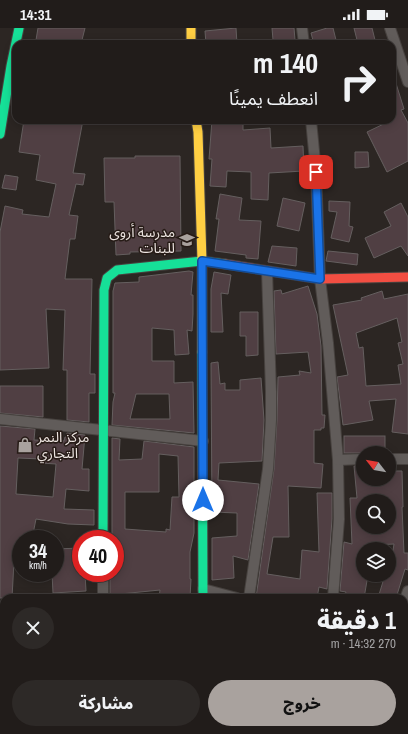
<!DOCTYPE html>
<html lang="ar">
<head>
<meta charset="utf-8">
<style>
  :root { --surface:#211c1a; --page:#2d2927; --text:#f1f3f6; --muted:#a2a1a2; --line:#3e3a39; --accent:#a9a29e }
  body { margin:0; font-family:"Archivo Narrow","Noto Sans Arabic",sans-serif; background:var(--page); color:var(--text); direction:rtl; height:100vh; display:flex; flex-direction:column; font-size:15px; white-space:nowrap }
  * { box-sizing:border-box; margin:0 }
  p { font-size:13px; color:var(--muted) }
  .icon { flex:none; width:22px; height:22px; fill:none; stroke:currentColor; stroke-width:2; stroke-linecap:round; stroke-linejoin:round }
  .map { position:relative; flex:1; overflow:hidden; direction:ltr }
  .details { position:absolute; left:0px; top:566px; width:408px; height:140px; display:flex; flex-direction:column; background:var(--surface); border-radius:12px 12px 0 0; box-shadow:0 2px 10px #0003,0 0 0 1px var(--line); direction:rtl }
  .details>* { flex:none }
  .top-card { position:absolute; left:12px; top:12px; width:384px; height:84px; border-radius:12px; box-shadow:0 2px 10px #0003,0 0 0 1px var(--line); direction:rtl; background:#211c1a; color:var(--text); overflow:hidden }
  .needle { width:26px; rotate:301deg }
  .buttons { position:absolute; left:356px; top:418px; display:grid; gap:8px }
  .buttons a { display:grid; place-items:center; width:40px; height:40px; border-radius:50%; background:var(--surface); box-shadow:0 2px 10px #0003,0 0 0 1px var(--line); font-size:20px }
  .speed { position:absolute; left:12px; top:502px; display:flex; gap:8px; font-size:20px; font-weight:700; text-align:center }
  .speed>* { display:grid; place-content:center; width:52px; height:52px; border-radius:50%; background:var(--surface); box-shadow:0 2px 10px #0003,0 0 0 1px var(--line); line-height:1 }
  .speed small { font-size:10px; font-weight:400 }
  .speed .limit { border:6px solid #d22; background:#fff; color:#111 }
  .pin { position:absolute; display:grid; place-items:center; width:34px; height:34px; color:#fff; margin:-17px; border-radius:8px; box-shadow:0 2px 6px #0006 }
  .me { position:absolute; width:44px; margin:-22px; rotate:0deg; stroke-linejoin:round; filter:drop-shadow(0 0 3px #0008) }
  .turn { display:flex; align-items:center; gap:14px; height:84px; padding:0 12px; font-size:18px }
  .turn .icon { width:52px; height:52px; stroke-width:2.5 }
  .turn b { display:block; font-size:28px; line-height:34px }
  .round { display:grid; place-items:center; flex:none; width:42px; height:42px; border-radius:21px; background:var(--page) }
  .summary { display:flex; align-items:center; justify-content:space-between; height:68px; padding:0 12px }
  h1 { font-size:24px; font-weight:800; line-height:30px }
  .primary-button { display:flex; gap:8px; margin-top:auto; padding:8px 12px }
  .primary-button a { flex:1; height:46px; border-radius:24px; background:var(--accent); color:#111; font-size:16px; font-weight:800; line-height:46px; text-align:center }
  .primary-button a+a { background:var(--page); color:var(--text) }
  .status { display:flex; justify-content:space-between; align-items:center; height:28px; padding:0 20px; background:var(--surface); direction:ltr }
  .status svg { height:11px; fill:currentColor }
  .map>svg:first-child { display:block }
  .building { fill:#503f43; stroke:#655f5f; fill-rule:evenodd }
  .lines { fill:none; stroke-linecap:round; stroke-linejoin:round }
  .street-casing { stroke:#47423f; stroke-width:12 }
  .fast-casing { stroke:#47423f; stroke-width:11 }
  .slow-casing { stroke:#47423f; stroke-width:11 }
  .jam-casing { stroke:#47423f; stroke-width:11 }
  .street { stroke:#615c5a; stroke-width:10 }
  .fast { stroke:#16e098; stroke-width:9 }
  .slow { stroke:#ffcf43; stroke-width:9 }
  .jam { stroke:#f24e42; stroke-width:9 }
  .route-casing { stroke:#114b97; stroke-width:10 }
  .route { stroke:#1a73e8; stroke-width:7 }
  .labels { text-anchor:middle; stroke-width:3; stroke-linejoin:round; paint-order:stroke }
  .poi-label { font-size:14px; fill:#ece4e0; stroke:#261b16; text-anchor:end }
</style>
</head>
<body>
<div class="status"><b>14:31</b><svg viewBox="0 0 49 12"><path d="M0 12V9h3v3zM5 12V6h3v6zM10 12V3h3v9zM15 12V0h3v12zM26 1h20v11H26zM47 4h2v5h-2z"/></svg></div>
<div class="map">
<svg width="408" height="706" viewBox="0 0 408 706">
  <rect width="100%" height="100%" fill="#2c2623"/>
  <g class="building">
    <polygon points="38,0 85,0 81,16 54,16 36,12"/>
    <polygon points="236,0 237,16 226,16 226,14 206,16 205,3"/>
    <polygon points="272,0 294,0 295,12 273,12"/>
    <polygon points="327,0 333,0 337,16 314,16 311,5"/>
    <polygon points="354,0 372,0 376,16 358,16"/>
    <polygon points="394,49 404,81 401,82 408,95 408,133 387,144 367,104 392,92 392,50"/>
    <polygon points="24,92 83,92 73,145 85,146 83,157 76,156 69,187 78,188 75,211 70,211 65,251 92,251 90,346 95,346 95,365 89,365 89,394 67,392 67,342 63,342 65,282 46,281 49,340 0,342 0,204 5,178 23,182 22,186 49,189 56,156 36,152 40,127 19,124"/>
    <polygon points="212,92 243,92 243,102 270,100 271,120 303,118 304,143 269,145 268,172 251,171 251,144 227,143 226,159 210,158 212,131 209,131"/>
    <polygon points="355,124 368,124 369,139 355,140"/>
    <polygon points="135,128 180,128 181,223 130,224 130,226 116,227 114,174 105,174 104,130 135,130"/>
    <polygon points="5,147 18,149 16,162 2,160"/>
    <polygon points="220,166 242,170 239,192 261,193 258,231 246,230 246,227 215,223 219,191 216,191"/>
    <polygon points="283,170 305,175 299,203 277,198"/>
    <polygon points="329,173 350,174 349,198 353,199 349,214 331,210 337,184 329,183"/>
    <polygon points="401,175 408,189 408,228 401,218 374,230 365,210 391,198 384,184"/>
    <polygon points="272,218 297,220 296,238 268,234"/>
    <polygon points="328,223 358,226 357,237 326,233"/>
    <path d="M189,243L193,244L191,267H193V286L192,303L187,302L189,326L175,327L174,302L152,300V333H174V355L193,354L194,405L112,397L113,374L115,365H113V263L115,255L139,254V249ZM136,366H169L170,391H130Z"/>
    <polygon points="214,244 231,247 228,266 221,265 223,304 211,304 211,261"/>
    <polygon points="308,258 317,286 321,318 322,387 325,387 324,400 321,400 321,402 314,402 314,435 323,436 321,460 288,458 289,509 273,509 267,546 300,551 302,522 319,524 317,465 332,465 332,491 327,561 319,559 317,570 256,570 274,441 277,392 278,349 300,347 299,343 311,345 308,324 276,326 274,263 281,262 282,266"/>
    <path d="M382,263L384,271L408,266V406L392,404L396,371L369,373L373,392L343,397L337,349L348,347L333,277L362,272L361,270ZM397,290L402,314L398,315L403,336L398,337L401,356L366,358L363,319L359,320L356,305Z"/>
    <polygon points="240,284 258,284 258,327 246,328 246,308 240,308"/>
    <polygon points="218,334 220,356 225,355 225,362 240,362 240,352 261,350 264,392 262,433 219,435 218,452 259,456 248,532 233,528 234,550 212,552 212,510 237,508 237,485 212,484 211,335"/>
    <polygon points="0,358 43,358 43,389 0,385"/>
    <path d="M0,398L35,401L34,412L64,413L65,409H67V405L85,407L82,441H89V463L66,461L64,481L94,482V497L68,496L36,491L32,511H21V532L14,533L12,570H0ZM18,430L41,431V435L56,436L53,469L16,466Z"/>
    <rect x="344" y="408" width="41" height="17"/>
    <path d="M112,410L120,411L119,432L142,431L144,413L194,419V505L190,524V551H191L190,570H159L160,562L110,567V548H115V511H112ZM159,426L178,428L179,469H172L170,502L166,501V504L125,501V464H159Z"/>
    <path d="M354,438H363V451H389V443H402L403,479H402L404,525H408V542L405,541L396,570H378L385,547H389L394,516L373,517L372,521H363V547H368L364,570H344L346,564L340,563L344,514L352,516L350,470H357ZM363,473H389V499H363Z"/>
    <polygon points="81,520 81,545 85,545 86,563 53,565 52,545 55,545 55,521"/>
  </g>
  <g class="lines">
    <g class="street-casing">
      <g id="street">
        <polyline points="302,0 304,16"/>
        <polyline points="390,0 408,54"/>
        <polyline points="311,92 316,144 320,251 328,315 338,432 339,491 333,570"/>
        <polyline points="0,391 203,413"/>
        <polyline points="389,431 408,431"/>
        <polyline points="338,432 363,431"/>
        <polyline points="203,561 237,570"/>
        <polyline points="103,570 103,545"/>
        <polyline points="249,570 268,441 271,392 271,364 267,243"/>
        <polyline points="404,574 408,563"/>
        <polyline points="404,609 408,609"/>
        <polyline points="0,617 4,617"/>
        <polyline points="320,702 323,706"/>
        <polyline points="40,706 40,702"/>
        <polyline points="103,706 103,702"/>
      </g>
    </g>
    <g class="fast-casing">
      <g id="fast">
        <polyline points="0,106 11,38 19,0"/>
        <polyline points="202,324 203,570"/>
        <polyline points="103,511 104,262 107,250 117,242 202,233 225,236"/>
      </g>
    </g>
    <g class="slow-casing">
      <g id="slow">
        <polyline points="191,0 191,16"/>
        <polyline points="196,92 198,104 202,233 202,324"/>
        <polyline points="207,702 207,706"/>
      </g>
    </g>
    <g class="jam-casing">
      <polyline id="jam" points="225,236 320,251 408,249"/>
    </g>
    <use href="#street" class="street"/>
    <use href="#fast" class="fast"/>
    <use href="#slow" class="slow"/>
    <use href="#jam" class="jam"/>
  </g>
  <g class="lines">
    <g class="route-casing">
      <polyline id="route" points="203,472 202,233 320,251 316,144"/>
    </g>
    <use href="#route" class="route"/>
  </g>
  <defs>
    <g id="school-bare" transform="scale(1.2)"><path d="M0-5L7-2L0 1L-7-2ZM-4 1L0 2.5L4 1V4Q0 6-4 4Z" fill="#a9a29e" stroke="#261b16" stroke-width="2.5" paint-order="stroke"/></g>
    <g id="shop-bare" transform="scale(1.2)"><path d="M-5-2.5h2.3a2.7 3.5 0 0 1 5.4 0H5L5.5 6h-11ZM-1.5-2.5h3a1.5 2.3 0 0 0-3 0Z" fill="#a9a29e" stroke="#261b16" stroke-width="2.5" paint-order="stroke"/></g>
  </defs>
  <g fill-rule="evenodd">
    <use href="#school-bare" x="187" y="212"/>
    <use href="#shop-bare" x="25" y="417"/>
  </g>
  <g class="labels">
    <g class="poi-label">
      <text x="175" y="209">مدرسة أروى<tspan x="175" dy="16">للبنات</tspan></text>
      <text x="37" y="414" text-anchor="start">مركز النمر<tspan x="37" dy="16">التجاري</tspan></text>
    </g>
  </g>
</svg>
<div class="buttons">
<a><svg class="needle" viewBox="-14 -14 28 28"><path d="M0-13l5 13h-10z" fill="#e53935"/><path d="M0 13l5-13h-10z" fill="#a2a1a2"/></svg></a>
<a><svg class="icon" aria-label="search" viewBox="0 0 24 24"><circle cx="10" cy="10" r="6"/><path d="M15 15l6 6"/></svg></a>
<a><svg class="icon" aria-label="layers" viewBox="0 0 24 24"><path d="M12 4l9 5-9 5-9-5zM3 14l9 5 9-5"/></svg></a>
</div>
<div class="speed"><div>34<small>km/h</small></div><div class="limit">40</div></div>
<div class="pin" style="left:316px;top:144px;background:#d93025"><svg class="icon" aria-label="arrive" viewBox="0 0 24 24"><path d="M6 21V4h12l-3 4 3 4H6"/></svg></div>
<svg class="me" style="left:203px;top:472px" viewBox="-20 -20 40 40"><circle r="19" fill="#fff"/><path d="M0-13L10 11 0 6-10 11z" fill="#1a73e8"/></svg>
<div class="top-card">
<div class="turn"><svg class="icon" aria-label="right" viewBox="0 0 24 24"><path d="M7 20v-9h11M14 6l5 5-5 5"/></svg><div><b>140 m</b>انعطف يمينًا</div></div>
</div>
<section class="details">
<div class="summary"><div><h1>1 دقيقة</h1><p>270 m · 14:32</p></div><a class="round"><svg class="icon" aria-label="close" viewBox="0 0 24 24"><path d="M6 6l12 12M18 6L6 18"/></svg></a></div>
<div class="primary-button"><a>خروج</a><a>مشاركة</a></div>
</section>
</div>
</body>
</html>
